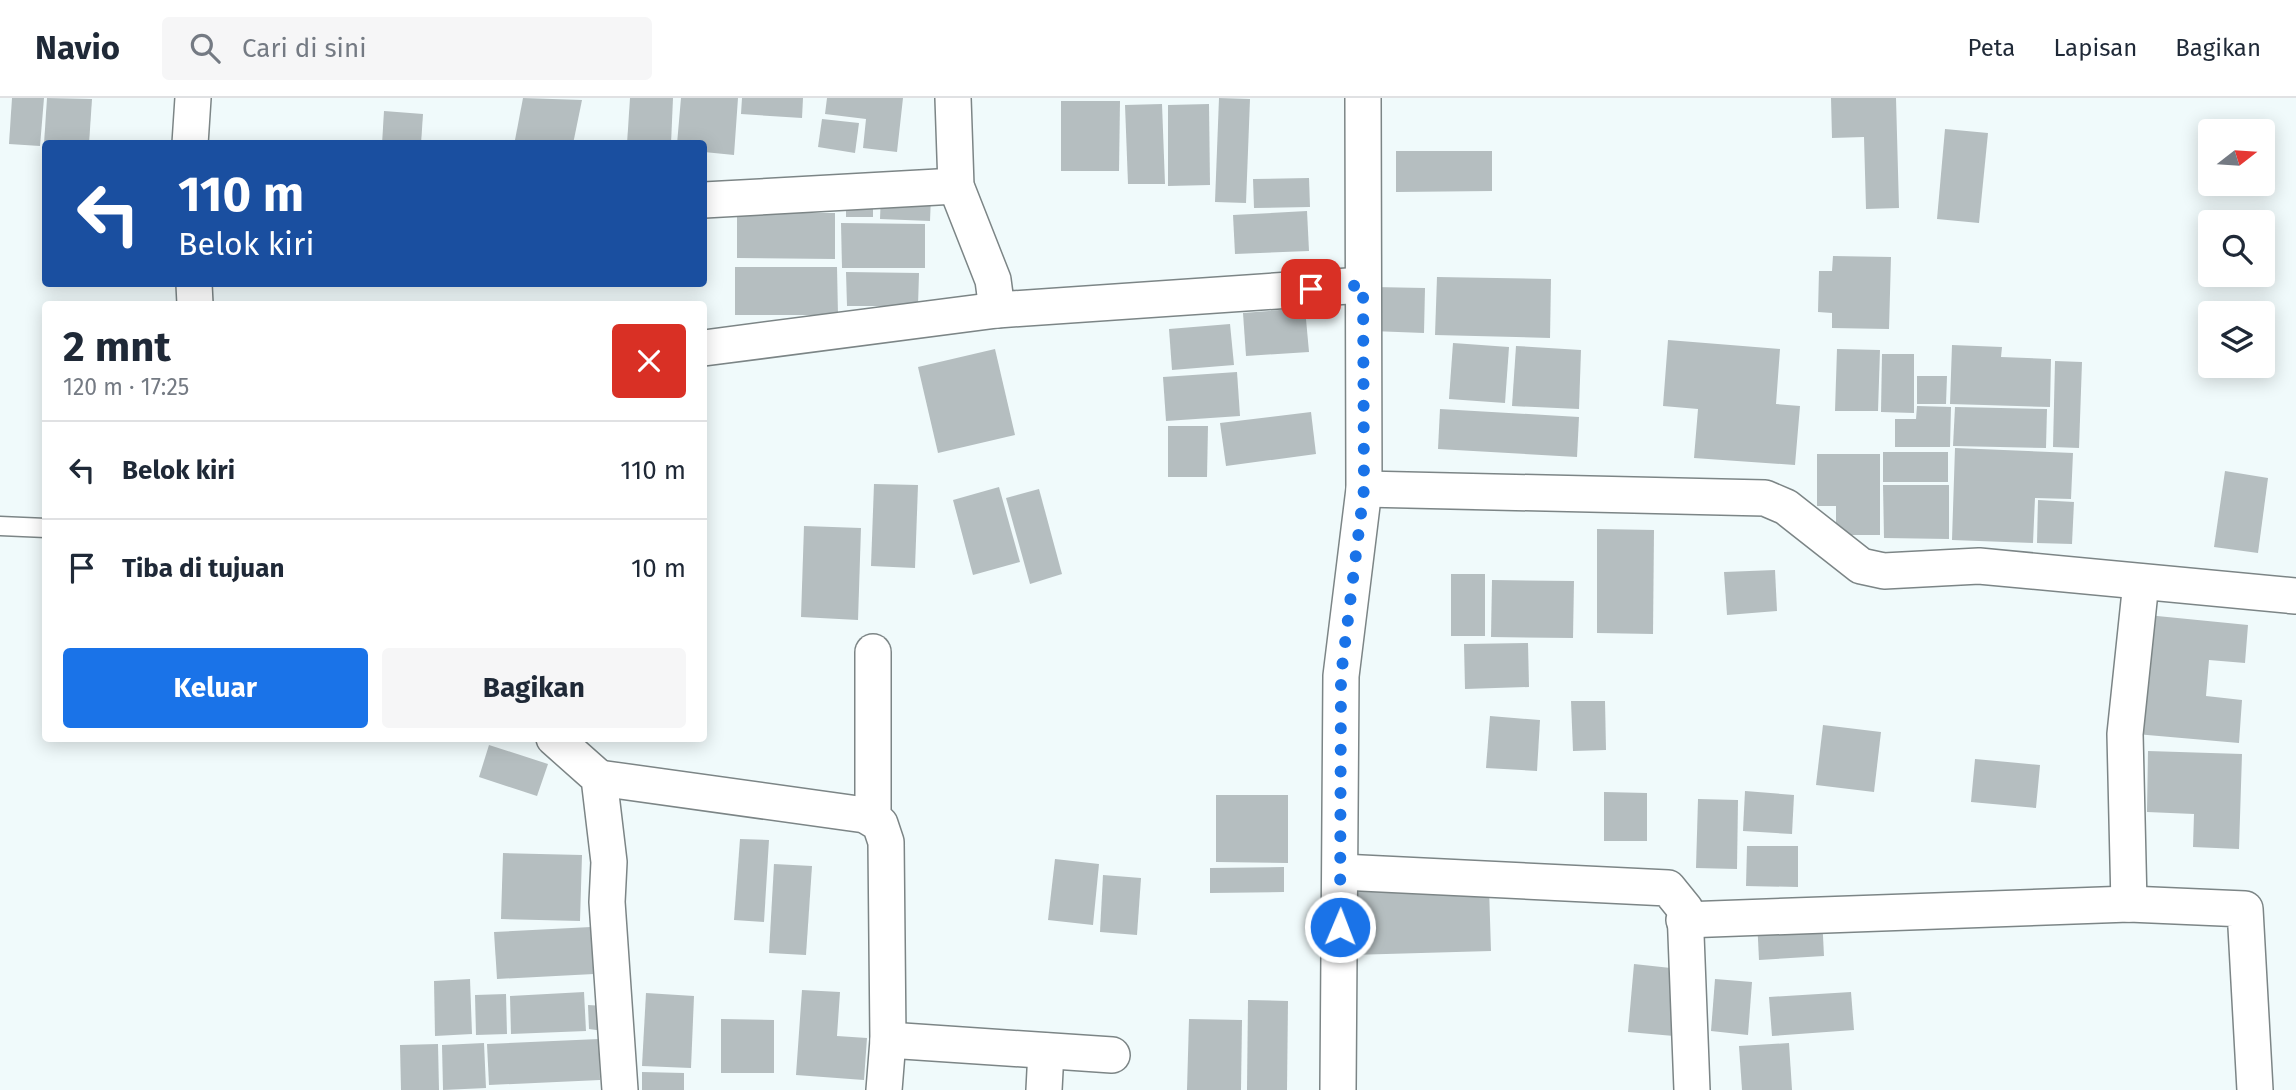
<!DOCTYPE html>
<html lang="id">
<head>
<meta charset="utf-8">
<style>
  :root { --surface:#fff; --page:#f6f6f7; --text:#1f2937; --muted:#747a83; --line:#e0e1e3; --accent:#1a73e8 }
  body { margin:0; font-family:"Fira Sans",sans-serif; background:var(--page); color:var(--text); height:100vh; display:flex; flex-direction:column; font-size:26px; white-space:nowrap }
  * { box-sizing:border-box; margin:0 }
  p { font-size:23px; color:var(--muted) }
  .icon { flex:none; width:38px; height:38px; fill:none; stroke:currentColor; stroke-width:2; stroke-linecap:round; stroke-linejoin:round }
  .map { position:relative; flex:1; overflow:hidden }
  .panel { position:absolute; left:42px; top:203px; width:665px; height:441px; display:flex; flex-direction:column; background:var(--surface); border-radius:7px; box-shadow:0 4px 18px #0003 }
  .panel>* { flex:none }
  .guide { position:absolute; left:42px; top:42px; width:665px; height:147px; border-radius:7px; box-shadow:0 4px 18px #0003; background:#1a4fa0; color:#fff; overflow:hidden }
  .needle { width:46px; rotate:73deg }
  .buttons { position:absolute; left:2198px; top:21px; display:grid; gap:14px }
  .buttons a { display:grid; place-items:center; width:77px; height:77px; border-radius:7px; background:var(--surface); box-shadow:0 4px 18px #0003; font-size:35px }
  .pin { position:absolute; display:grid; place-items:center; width:60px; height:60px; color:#fff; margin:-30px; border-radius:14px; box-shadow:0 4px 10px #0006 }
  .me { position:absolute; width:77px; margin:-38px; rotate:1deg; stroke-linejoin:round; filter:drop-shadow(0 0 5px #0008) }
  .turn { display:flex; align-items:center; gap:24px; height:147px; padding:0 21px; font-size:32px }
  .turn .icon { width:91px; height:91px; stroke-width:2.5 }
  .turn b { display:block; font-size:49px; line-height:60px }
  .round { display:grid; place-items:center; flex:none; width:74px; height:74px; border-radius:7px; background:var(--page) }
  .overview { display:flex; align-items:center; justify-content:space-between; height:119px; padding:0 21px }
  h1 { font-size:42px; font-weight:700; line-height:52px }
  .button { display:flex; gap:14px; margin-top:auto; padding:14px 21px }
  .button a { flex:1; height:80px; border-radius:7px; background:var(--accent); color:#fff; font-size:28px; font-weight:700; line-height:80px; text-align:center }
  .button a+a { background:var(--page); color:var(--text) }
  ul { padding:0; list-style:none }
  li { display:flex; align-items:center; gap:21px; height:98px; padding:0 21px; border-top:2px solid var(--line) }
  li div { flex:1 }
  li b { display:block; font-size:26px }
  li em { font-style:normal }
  header { display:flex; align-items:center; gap:42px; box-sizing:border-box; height:98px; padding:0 35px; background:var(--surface); border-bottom:2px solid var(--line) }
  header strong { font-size:33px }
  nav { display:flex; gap:38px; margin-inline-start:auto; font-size:24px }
  .search { width:490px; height:63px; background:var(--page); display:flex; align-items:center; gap:18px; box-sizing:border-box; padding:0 24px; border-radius:7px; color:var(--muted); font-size:26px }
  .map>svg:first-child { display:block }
  .building { fill:#b5bec0 }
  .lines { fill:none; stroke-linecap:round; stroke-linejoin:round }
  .service-casing { stroke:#7c8586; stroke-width:21 }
  .minor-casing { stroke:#7c8586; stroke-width:38 }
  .service { stroke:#fff; stroke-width:18 }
  .minor { stroke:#fff; stroke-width:35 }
  .route { stroke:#1a73e8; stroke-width:12; stroke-dasharray:0 21.6 }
</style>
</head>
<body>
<header>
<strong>Navio</strong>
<div class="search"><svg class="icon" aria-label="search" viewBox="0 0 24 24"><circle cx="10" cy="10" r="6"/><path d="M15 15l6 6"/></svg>Cari di sini</div>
<nav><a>Peta</a><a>Lapisan</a><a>Bagikan</a></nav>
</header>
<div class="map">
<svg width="2296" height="992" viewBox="0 0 2296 992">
  <rect width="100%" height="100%" fill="#f0fafb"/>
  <g class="building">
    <polygon points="12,0 44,0 40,48 9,46"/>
    <polygon points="47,0 92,1 89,46 44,46"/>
    <polygon points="523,0 582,2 573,46 515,42"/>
    <polygon points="630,0 673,0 671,46 627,46"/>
    <polygon points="681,0 738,0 734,57 704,54 704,46 677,46"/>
    <polygon points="742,0 803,0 802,20 741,16"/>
    <polygon points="827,0 903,0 897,54 863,50 866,21 825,16"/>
    <polygon points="1219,0 1250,1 1246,105 1215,104"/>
    <polygon points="1831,0 1896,0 1899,110 1866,111 1864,39 1832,40"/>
    <polygon points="1061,3 1120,3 1119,73 1061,73"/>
    <polygon points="1162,6 1165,86 1128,86 1125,7"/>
    <polygon points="1209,6 1210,87 1168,88 1168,7"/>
    <polygon points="384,13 423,16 421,46 382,46"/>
    <polygon points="822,21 859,25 855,55 818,49"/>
    <polygon points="1945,31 1988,35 1979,125 1937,121"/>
    <polygon points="1396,53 1492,53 1492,93 1396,94"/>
    <polygon points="1309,80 1310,109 1254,110 1253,81"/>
    <polygon points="881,95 931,97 930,123 880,121"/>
    <polygon points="873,99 873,119 846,119 846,100"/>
    <polygon points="1307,113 1309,153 1235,156 1233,117"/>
    <polygon points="737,115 835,115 835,161 737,160"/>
    <polygon points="841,125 925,126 925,170 842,170"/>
    <polygon points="1833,158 1891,159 1889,231 1832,230 1832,215 1818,214 1819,173 1832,173"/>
    <polygon points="735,169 837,169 838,217 735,217"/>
    <polygon points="846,174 919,175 918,208 847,208"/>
    <polygon points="1437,179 1551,181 1550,240 1435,237"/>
    <polygon points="1374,189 1425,190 1424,235 1372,233"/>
    <polygon points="1305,210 1309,254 1246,258 1243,215"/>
    <polygon points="1230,226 1234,267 1172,272 1169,231"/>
    <polygon points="1668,242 1780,251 1776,306 1800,308 1795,367 1694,360 1698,311 1663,308"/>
    <polygon points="1453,245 1509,249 1505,305 1449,301"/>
    <polygon points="1952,247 2002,249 2001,259 2051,261 2050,309 1950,306"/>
    <polygon points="1516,248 1581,252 1579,311 1512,308"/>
    <polygon points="995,251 1015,337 938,355 918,269"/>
    <polygon points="1837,251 1880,252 1878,313 1835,313"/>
    <polygon points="1882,256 1914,256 1914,315 1881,314"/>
    <polygon points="2055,263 2082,264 2079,350 2053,349"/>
    <polygon points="1237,274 1240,318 1166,323 1163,279"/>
    <polygon points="1917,278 1947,278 1946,306 1917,306"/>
    <polygon points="1917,308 1951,309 1950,349 1895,349 1895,321 1916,321"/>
    <polygon points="704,309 707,309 706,375 704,375"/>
    <polygon points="1955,309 2047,311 2046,350 1953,348"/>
    <polygon points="1440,311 1579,319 1577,359 1438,351"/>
    <polygon points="1311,314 1316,356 1226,368 1220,325"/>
    <polygon points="1168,328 1208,328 1207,379 1168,379"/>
    <polygon points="1955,350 2073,355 2071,401 2035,400 2033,445 1952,442"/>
    <rect x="1883" y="354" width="65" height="30"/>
    <polygon points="1817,356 1880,356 1880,437 1836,437 1836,408 1817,408"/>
    <polygon points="2225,373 2268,380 2258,455 2214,449"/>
    <polygon points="874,386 918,387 915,470 871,468"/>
    <polygon points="1883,387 1949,387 1949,441 1884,440"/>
    <polygon points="999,389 1020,464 973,477 953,402"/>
    <polygon points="1039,391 1062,476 1030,486 1006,400"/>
    <polygon points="2038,402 2074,404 2072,446 2037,445"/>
    <polygon points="804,428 861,430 858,522 801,519"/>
    <polygon points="1597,431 1654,432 1653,536 1597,535"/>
    <polygon points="1775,472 1777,513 1727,517 1724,474"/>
    <rect x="1451" y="476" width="34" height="62"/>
    <polygon points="1492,482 1574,483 1573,540 1491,539"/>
    <polygon points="2147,517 2248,527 2245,565 2209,562 2206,598 2242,602 2239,645 2136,636"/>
    <polygon points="1528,545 1529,589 1465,591 1464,546"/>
    <polygon points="1571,603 1605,603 1606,652 1573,653"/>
    <polygon points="1490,618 1540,622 1537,673 1486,670"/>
    <polygon points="1823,627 1881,634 1874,694 1816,687"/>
    <polygon points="489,647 548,666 537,698 479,679"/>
    <polygon points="2148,653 2242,656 2239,751 2193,749 2194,716 2147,714"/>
    <polygon points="1975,661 2040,667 2036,710 1971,704"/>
    <polygon points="1745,693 1794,697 1792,736 1743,733"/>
    <polygon points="1604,694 1647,695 1647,743 1604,743"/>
    <polygon points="1216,697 1288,697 1288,765 1216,764"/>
    <polygon points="1698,701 1738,702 1737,771 1696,770"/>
    <polygon points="740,741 769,742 764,824 734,822"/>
    <polygon points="1747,748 1798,748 1798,789 1746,788"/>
    <polygon points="503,755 582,757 580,823 501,821"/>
    <polygon points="1055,761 1099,766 1093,827 1048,822"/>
    <polygon points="774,766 812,768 806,857 769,855"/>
    <polygon points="1284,769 1284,794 1210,795 1210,770"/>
    <polygon points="1103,777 1141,780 1137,837 1100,834"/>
    <polygon points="1489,790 1491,853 1351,857 1349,794"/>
    <polygon points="1822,818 1824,858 1759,862 1757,821"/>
    <polygon points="591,829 594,876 497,881 494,834"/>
    <polygon points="1634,866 1680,871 1674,938 1628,934"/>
    <polygon points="470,881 472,936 435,938 434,883"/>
    <polygon points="1715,881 1752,884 1748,937 1711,933"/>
    <polygon points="802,892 840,894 837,938 867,940 864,982 796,977"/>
    <polygon points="584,894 586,933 511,936 510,898"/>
    <polygon points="1851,894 1854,932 1772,938 1769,899"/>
    <polygon points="646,895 694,898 691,970 642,968"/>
    <polygon points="506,896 507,936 476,937 475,897"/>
    <polygon points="1248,902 1288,903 1287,992 1247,992"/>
    <polygon points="588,907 605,908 604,933 589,931"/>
    <polygon points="721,921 774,922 774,975 721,975"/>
    <polygon points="1189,921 1242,922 1241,992 1187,992"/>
    <polygon points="599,941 600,982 489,987 487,946"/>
    <polygon points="484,945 486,990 443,992 442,947"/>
    <polygon points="1789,945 1792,992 1742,992 1739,948"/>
    <polygon points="438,946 439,992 401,992 400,947"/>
    <polygon points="642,974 684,975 684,992 642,992"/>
  </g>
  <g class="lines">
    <g class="service-casing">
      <polyline id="service" points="0,428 46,430"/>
    </g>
    <g class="minor-casing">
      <g id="minor">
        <polyline points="953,0 956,88 993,182 997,212 1363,187"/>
        <polyline points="190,46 193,0"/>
        <polyline points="704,102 956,88"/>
        <polyline points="194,186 195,206"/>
        <polyline points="704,250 997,212"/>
        <polyline points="1364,391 1765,400 1786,409 1861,468 1884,473 1979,468 2296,498"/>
        <polyline points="873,554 873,720"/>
        <polyline points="554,640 599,680 609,764 607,804 620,992"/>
        <polyline points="599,680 865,717 880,726 886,744 888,942 884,992"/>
        <polyline points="1341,774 1668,790 1685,811 1692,992"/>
        <polyline points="2129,806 2125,636 2141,484"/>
        <polyline points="1684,822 2129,806 2245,811 2255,992"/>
        <polyline points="888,942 1112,957"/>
        <polyline points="1044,992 1046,953"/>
        <polyline points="1338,992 1341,578 1364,391 1363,0"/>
      </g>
    </g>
    <use href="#service" class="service"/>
    <use href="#minor" class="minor"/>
  </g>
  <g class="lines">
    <polyline class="route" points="1311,191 1363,187 1364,391 1341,578 1340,829"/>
  </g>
</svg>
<div class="buttons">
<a><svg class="needle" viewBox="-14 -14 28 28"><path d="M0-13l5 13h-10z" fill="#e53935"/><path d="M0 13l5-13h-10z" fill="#747a83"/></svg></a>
<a><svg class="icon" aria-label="search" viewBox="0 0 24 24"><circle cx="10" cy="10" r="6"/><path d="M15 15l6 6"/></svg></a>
<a><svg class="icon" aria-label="layers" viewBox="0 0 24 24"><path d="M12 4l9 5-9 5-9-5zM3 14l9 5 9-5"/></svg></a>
</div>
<div class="pin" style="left:1311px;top:191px;background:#d93025"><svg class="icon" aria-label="arrive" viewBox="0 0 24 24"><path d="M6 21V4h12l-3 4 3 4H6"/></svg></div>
<svg class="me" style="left:1340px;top:829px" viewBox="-20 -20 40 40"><circle r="17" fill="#1a73e8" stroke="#fff" stroke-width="3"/><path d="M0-11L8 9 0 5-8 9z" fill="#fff"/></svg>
<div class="guide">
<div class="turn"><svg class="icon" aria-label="left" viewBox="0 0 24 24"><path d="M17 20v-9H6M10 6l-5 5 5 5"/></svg><div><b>110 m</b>Belok kiri</div></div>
</div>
<section class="panel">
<div class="overview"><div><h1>2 mnt</h1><p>120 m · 17:25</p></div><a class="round" style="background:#d93025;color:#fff"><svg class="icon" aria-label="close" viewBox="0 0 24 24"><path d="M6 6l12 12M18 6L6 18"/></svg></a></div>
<ul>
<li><svg class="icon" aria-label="left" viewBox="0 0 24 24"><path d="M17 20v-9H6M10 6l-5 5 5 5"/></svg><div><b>Belok kiri</b></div><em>110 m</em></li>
<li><svg class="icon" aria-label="arrive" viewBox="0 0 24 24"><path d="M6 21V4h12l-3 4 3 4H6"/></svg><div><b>Tiba di tujuan</b></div><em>10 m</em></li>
</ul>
<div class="button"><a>Keluar</a><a>Bagikan</a></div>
</section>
</div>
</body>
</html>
